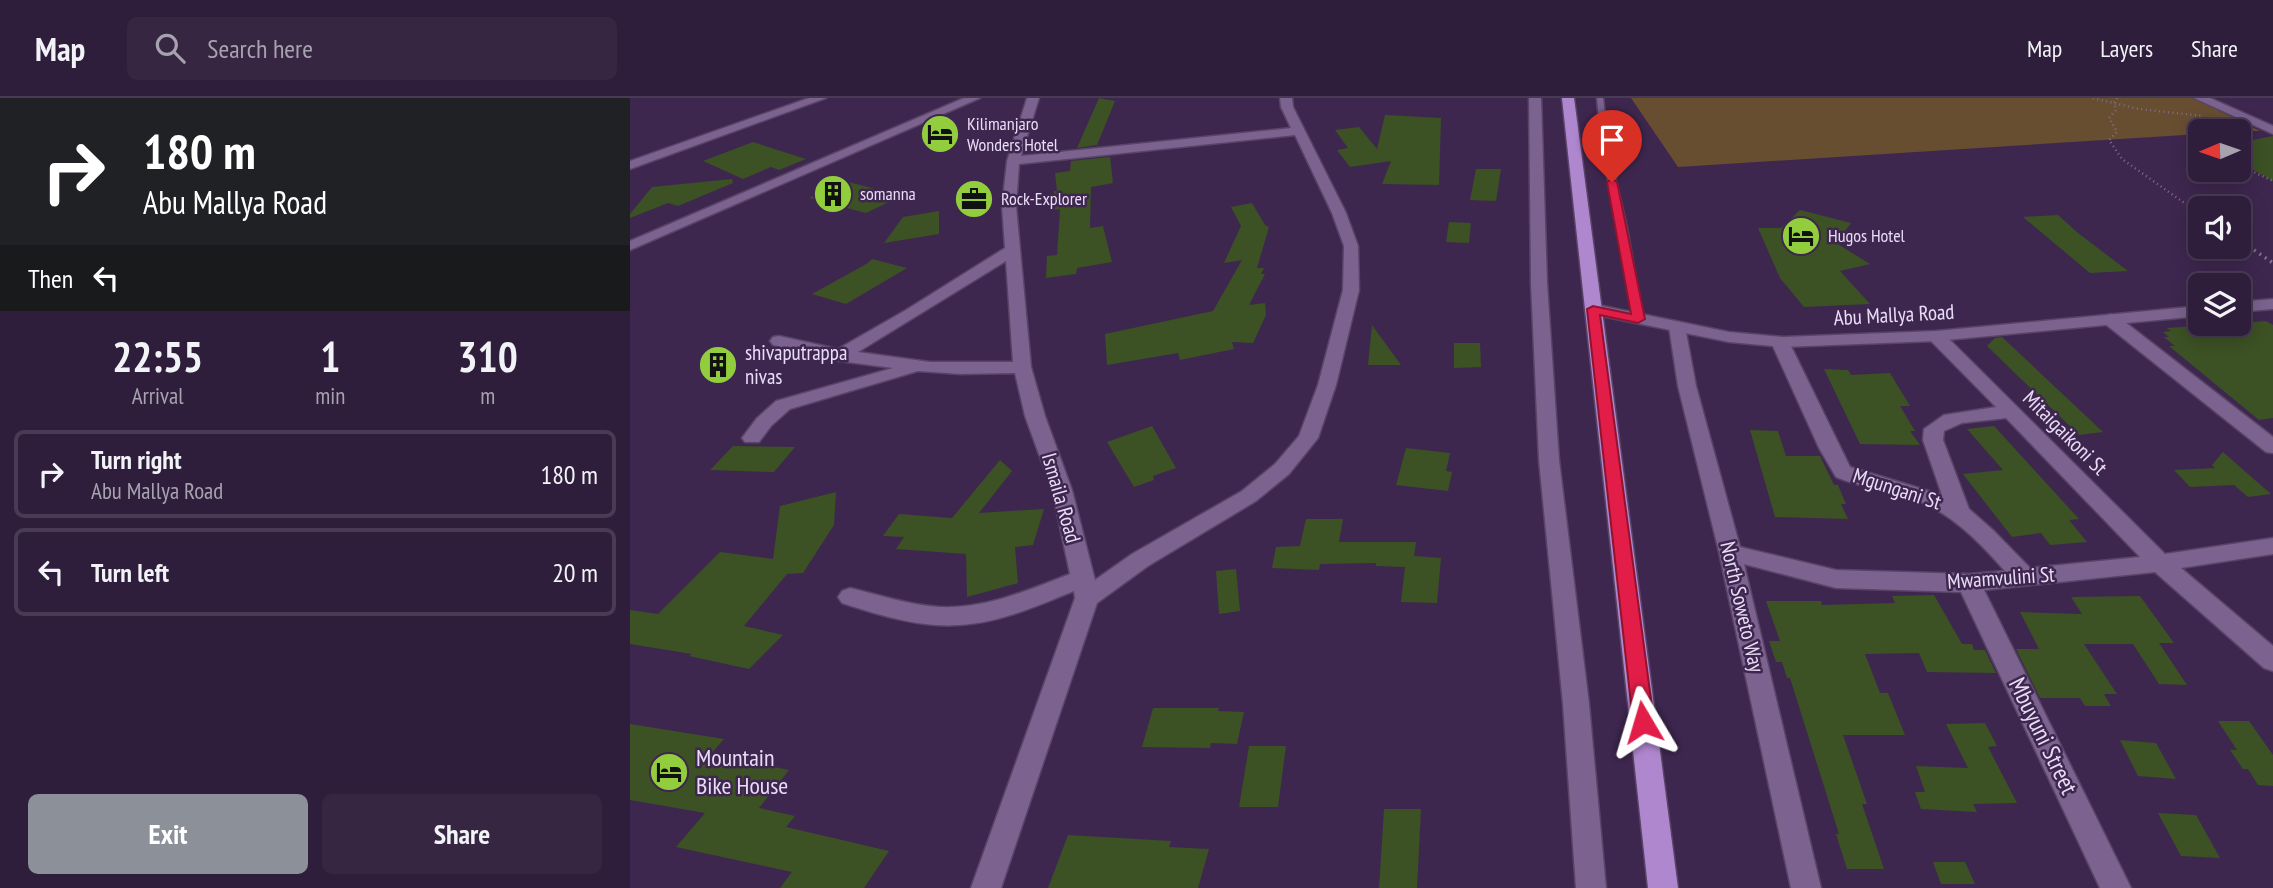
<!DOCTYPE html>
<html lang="en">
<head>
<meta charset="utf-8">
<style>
  :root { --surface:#2e1d3b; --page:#362642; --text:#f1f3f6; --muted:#a7a2af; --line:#493b55; --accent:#8c9099 }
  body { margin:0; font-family:"PT Sans Narrow",sans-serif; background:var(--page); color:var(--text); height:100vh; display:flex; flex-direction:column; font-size:26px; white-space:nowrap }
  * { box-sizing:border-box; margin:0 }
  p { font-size:23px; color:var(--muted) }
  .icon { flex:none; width:38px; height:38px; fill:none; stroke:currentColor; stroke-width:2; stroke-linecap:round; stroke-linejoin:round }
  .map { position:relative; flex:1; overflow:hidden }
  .drawer { display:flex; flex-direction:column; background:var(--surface); width:630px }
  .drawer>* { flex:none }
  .hud { background:#202124; color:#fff; overflow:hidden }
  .needle { width:46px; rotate:268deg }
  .buttons { position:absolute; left:1558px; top:21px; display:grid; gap:14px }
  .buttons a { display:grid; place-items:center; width:63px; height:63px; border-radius:10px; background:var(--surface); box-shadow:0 4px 18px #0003,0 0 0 2px var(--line); font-size:35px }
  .pin { position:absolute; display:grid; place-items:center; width:60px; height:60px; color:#fff; margin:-72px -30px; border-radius:50% 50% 50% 0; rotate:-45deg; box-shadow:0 0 7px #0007 }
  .pin .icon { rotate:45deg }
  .me { position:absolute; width:77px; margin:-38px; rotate:353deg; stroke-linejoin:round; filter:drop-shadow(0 0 5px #0008) }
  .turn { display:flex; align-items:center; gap:24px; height:147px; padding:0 28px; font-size:32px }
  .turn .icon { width:91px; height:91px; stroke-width:2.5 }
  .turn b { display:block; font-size:49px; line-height:60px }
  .then { display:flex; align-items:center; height:66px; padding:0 28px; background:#0003; gap:14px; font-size:26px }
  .eta { display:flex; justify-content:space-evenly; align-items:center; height:119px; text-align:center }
  .eta b { font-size:42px; font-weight:700; line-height:49px }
  .button { display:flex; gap:14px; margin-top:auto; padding:14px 28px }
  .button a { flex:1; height:80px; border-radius:10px; background:var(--accent); color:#fff; font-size:28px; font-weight:700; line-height:80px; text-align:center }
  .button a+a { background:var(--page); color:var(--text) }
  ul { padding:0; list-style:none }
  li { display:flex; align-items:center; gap:21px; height:88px; margin:0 14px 10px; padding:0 14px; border:4px solid var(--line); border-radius:10px }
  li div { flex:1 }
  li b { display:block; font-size:26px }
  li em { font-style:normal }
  header { display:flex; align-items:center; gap:42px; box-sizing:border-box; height:98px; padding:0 35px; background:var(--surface); border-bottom:2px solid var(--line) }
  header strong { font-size:33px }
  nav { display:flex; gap:38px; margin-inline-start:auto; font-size:24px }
  .search { width:490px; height:63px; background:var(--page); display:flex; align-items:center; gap:18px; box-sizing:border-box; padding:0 24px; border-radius:10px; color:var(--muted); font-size:26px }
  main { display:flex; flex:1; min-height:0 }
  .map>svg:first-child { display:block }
  .green { fill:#684e31 }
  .building { fill:#3c5124 }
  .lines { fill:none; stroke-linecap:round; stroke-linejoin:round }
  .lane-casing { stroke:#584466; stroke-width:3 }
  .street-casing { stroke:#584466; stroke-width:3 }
  .secondary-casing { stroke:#584466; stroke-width:3 }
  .highway-casing { stroke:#584466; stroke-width:3 }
  .path-far1 { stroke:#806c8f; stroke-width:2.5; stroke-dasharray:1 3.5; stroke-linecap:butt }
  .path { stroke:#806c8f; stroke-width:3.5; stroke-dasharray:2 4.5; stroke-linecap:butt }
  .lane { fill:#7b628f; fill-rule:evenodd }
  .street { fill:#7b628f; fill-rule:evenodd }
  .secondary { fill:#7b628f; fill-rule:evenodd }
  .highway { fill:#af87cf; fill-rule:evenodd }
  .route { fill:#e11d48; stroke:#92132f; stroke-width:2 }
  .labels { text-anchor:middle; stroke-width:5; stroke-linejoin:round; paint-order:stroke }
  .far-poi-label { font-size:18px; fill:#eadcf6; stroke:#3e274f; text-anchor:start }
  .street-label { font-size:21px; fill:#eadcf6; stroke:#3e274f }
  .poi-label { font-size:21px; fill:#eadcf6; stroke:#3e274f; text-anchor:start }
  .near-street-label { font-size:24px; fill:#eadcf6; stroke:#3e274f }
  .near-poi-label { font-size:24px; fill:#eadcf6; stroke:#3e274f; text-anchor:start }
</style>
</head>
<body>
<header>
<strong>Map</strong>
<div class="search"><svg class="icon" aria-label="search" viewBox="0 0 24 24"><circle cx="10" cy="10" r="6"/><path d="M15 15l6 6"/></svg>Search here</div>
<nav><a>Map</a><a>Layers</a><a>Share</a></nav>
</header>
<main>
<section class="drawer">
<div class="hud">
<div class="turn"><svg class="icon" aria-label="right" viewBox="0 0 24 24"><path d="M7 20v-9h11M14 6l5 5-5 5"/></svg><div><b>180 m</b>Abu Mallya Road</div></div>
<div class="then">Then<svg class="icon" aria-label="left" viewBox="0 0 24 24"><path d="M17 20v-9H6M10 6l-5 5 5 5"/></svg></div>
</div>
<div class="eta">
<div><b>22:55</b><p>Arrival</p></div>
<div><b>1</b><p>min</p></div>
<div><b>310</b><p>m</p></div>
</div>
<ul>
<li><svg class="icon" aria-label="right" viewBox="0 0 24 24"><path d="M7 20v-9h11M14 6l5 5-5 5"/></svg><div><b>Turn right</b><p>Abu Mallya Road</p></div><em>180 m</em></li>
<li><svg class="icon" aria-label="left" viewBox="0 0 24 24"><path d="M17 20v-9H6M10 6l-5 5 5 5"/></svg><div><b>Turn left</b></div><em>20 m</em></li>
</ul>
<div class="button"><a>Exit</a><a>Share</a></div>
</section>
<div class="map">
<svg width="1643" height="790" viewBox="0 0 1643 790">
  <rect width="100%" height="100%" fill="#3e274f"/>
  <polygon class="green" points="1001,0 1564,0 1630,33 1570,33 1570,36 1048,69"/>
  <g class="building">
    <polygon points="469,0 485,3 467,47 447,50"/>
    <polygon points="755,17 811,20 809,87 752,86 761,63 720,69 707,52 718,50 705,32 729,29 747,51"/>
    <polygon points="1643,38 1643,83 1608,63 1608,45"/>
    <polygon points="123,44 176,61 149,72 141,69 113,81 73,63"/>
    <polygon points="480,59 483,85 461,89 460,130 473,128 482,164 447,170 446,176 416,180 417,158 427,157 430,111 423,112 424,93 427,93 425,75 440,73 441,63"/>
    <polygon points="846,71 871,71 866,103 840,102"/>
    <polygon points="102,81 103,85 48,108 38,105 0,120 0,116 22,89"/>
    <polygon points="215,83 271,98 236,115 179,100"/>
    <polygon points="622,105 635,127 639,129 627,170 634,170 631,176 635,176 619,207 635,205 636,217 623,245 602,244 604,251 550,262 548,255 477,267 475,236 583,213 612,162 594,165 611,128 601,109"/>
    <polygon points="1170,112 1221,125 1206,145 1240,166 1210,173 1240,206 1174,209 1150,180 1128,130 1151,130"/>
    <polygon points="309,113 309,136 254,145 273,119"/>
    <polygon points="1428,117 1448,135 1498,173 1460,175 1393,119"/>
    <polygon points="819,124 841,125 839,145 816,144"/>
    <polygon points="242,161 277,170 216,206 182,196 238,165"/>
    <polygon points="1636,223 1643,227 1643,320 1629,322 1539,248 1545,248 1534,239 1539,239 1533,234 1541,233 1537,230"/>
    <polygon points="742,227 771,267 738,267"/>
    <polygon points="1372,239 1473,334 1449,337 1357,248 1365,240"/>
    <polygon points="824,245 850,245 851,269 824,270"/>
    <polygon points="1194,271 1218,272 1221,277 1260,275 1280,308 1270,308 1285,333 1280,333 1290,347 1230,346"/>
    <polygon points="522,328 546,370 523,378 524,382 504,389 477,344"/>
    <polygon points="1364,328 1449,421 1439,422 1457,444 1420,447 1411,435 1382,439 1364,416 1333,376 1373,372 1337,331"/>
    <polygon points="1120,332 1148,333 1156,358 1190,358 1204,387 1208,387 1216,406 1211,406 1218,421 1145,419"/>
    <polygon points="103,348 165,349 144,374 80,372"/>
    <polygon points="776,350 820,355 816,373 822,374 818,393 766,387"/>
    <polygon points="1593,354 1610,369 1641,396 1618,399 1604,387 1560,389 1544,372 1585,370 1582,367"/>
    <polygon points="370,362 382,373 349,415 414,411 403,447 385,449 388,485 337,499 336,456 266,451 274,439 253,438 269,416 322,420"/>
    <polygon points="206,394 204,427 173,475 157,476 114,528 153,537 119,571 59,558 62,556 0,546 0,512 28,516 90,454 143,461 150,408"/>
    <polygon points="676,421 713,421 709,444 786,444 784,458 811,460 807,505 771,504 775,469 746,468 746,465 690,466 689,472 642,470 646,449 670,448"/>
    <polygon points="606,471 610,513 589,516 586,473"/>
    <polygon points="1304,497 1332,546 1342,546 1344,552 1355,552 1366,575 1297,574 1289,555 1235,556 1250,595 1258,595 1275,637 1213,637 1237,706 1232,706 1254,771 1217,771 1206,736 1209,736 1160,580 1157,580 1152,564 1146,564 1139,543 1150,543 1136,503 1191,503 1192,507 1265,505 1262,498"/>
    <polygon points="1510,498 1544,545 1529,545 1557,587 1529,586 1503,546 1454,546 1487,596 1474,596 1481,608 1455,608 1450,600 1410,600 1386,551 1409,551 1390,514 1452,516 1441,499"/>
    <polygon points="523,610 589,610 588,613 614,614 607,646 581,645 580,650 512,649"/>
    <polygon points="1588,623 1619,623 1643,657 1643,688 1628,687 1618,671 1613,671 1600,652 1607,652"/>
    <polygon points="1355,625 1367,648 1358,649 1387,705 1343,706 1347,714 1291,711 1285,694 1295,694 1286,668 1338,670 1316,626"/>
    <polygon points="0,626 94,641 81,656 159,672 129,710 165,718 156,729 259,753 234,790 150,790 162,774 46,749 75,715 0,702"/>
    <polygon points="1490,642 1526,645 1546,681 1508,678"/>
    <polygon points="619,648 656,648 648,709 609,709"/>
    <polygon points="754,711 791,711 787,790 749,790"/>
    <polygon points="1528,715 1566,717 1590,760 1551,758"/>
    <polygon points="438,737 541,743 539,749 579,751 568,790 418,790"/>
    <polygon points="1303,764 1335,764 1345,786 1311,786"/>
  </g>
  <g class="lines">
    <g class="lane-casing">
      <polygon id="lane" points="967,0 973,0 980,57 997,130 1013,221 1008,224 1003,221 989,130 972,57"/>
    </g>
    <g class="street-casing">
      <g id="street">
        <polygon points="334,0 350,0 0,152 0,143"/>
        <path d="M397,0H409L391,58L661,30L651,9L650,0H662L663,9L716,115L728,148L729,192L706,287L688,340L659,376L626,403L518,468L467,505L371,790H341L445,500L444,493C407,508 369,525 329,527C291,530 248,517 212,505L208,499L212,493L220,490C250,497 279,507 310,509C356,511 398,492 440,476L422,392L395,318L385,275L330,276L288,273L160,311L141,328L129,344H115L112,340L127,320L146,303L263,270L209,263L143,247L140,243L143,239L149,238L208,251L276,212L375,150L372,108L377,63ZM665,37L702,115L714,148L713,192L688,287L669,338L645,366L612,393L502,456L465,482L442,392L415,318L401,269L386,108L389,66ZM376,163L383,264H300L228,254Z"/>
        <polygon points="899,0 911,0 917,185 929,362 959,606 976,790 946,790 933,606 909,362 901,185"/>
        <polygon points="1480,216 1486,217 1643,339 1643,355 1636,354 1474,225 1472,221"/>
        <path d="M1047,224L1055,229L1066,288L1110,449L1206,472L1339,476L1375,473C1346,440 1317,411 1275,398C1251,392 1228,388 1206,379L1189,350L1141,244L1150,239L1159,244L1220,369L1312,397L1293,342L1294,331L1314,317L1366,309L1300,242L1297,238L1306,233L1312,234L1535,456L1643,440V456L1551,470L1643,548V573L1634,570L1525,474L1354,492L1501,790H1470L1331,494L1206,490L1114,466L1191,790H1161L1089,454L1048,288L1039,229ZM1376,320L1510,459L1400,470L1364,433L1339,411L1313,342L1314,333L1332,325Z"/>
      </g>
    </g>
    <g class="secondary-casing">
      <g id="secondary">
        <polygon points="179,0 196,0 0,71 0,63"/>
        <polygon points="1564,0 1580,0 1643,28 1643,36"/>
        <polygon points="1643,201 1643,211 1608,214 1608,204"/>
        <polygon points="963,206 1099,234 1153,239 1306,233 1570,208 1570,218 1306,243 1153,249 1099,244 957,215 955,211"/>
      </g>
    </g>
    <g class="highway-casing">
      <polygon id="highway" points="932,0 944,0 1048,790 1018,790"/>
    </g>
    <g class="path-far1">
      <polyline points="1463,0 1509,11 1573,18"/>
      <polyline points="1487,0 1484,5 1486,12 1479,20 1487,34 1479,42 1492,61 1570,116"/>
      <polyline points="1608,67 1643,83"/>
    </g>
    <polyline class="path" points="1608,141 1643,165"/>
    <use href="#lane" class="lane"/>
    <use href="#street" class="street"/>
    <use href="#secondary" class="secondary"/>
    <use href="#highway" class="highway"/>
  </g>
  <polygon class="route" points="982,81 987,84 1015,221 1008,225 970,217 1024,624 1021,630 1013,632 1006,630 1003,624 957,211 963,208 1001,216 977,84"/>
  <defs>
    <g id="hotel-disc" transform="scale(2.0125)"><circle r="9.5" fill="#92cd3e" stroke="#3e274f"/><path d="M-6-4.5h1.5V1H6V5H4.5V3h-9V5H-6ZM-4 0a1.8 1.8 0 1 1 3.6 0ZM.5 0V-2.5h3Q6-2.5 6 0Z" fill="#111"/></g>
    <g id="building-disc" transform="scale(2.0125)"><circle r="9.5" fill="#92cd3e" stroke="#3e274f"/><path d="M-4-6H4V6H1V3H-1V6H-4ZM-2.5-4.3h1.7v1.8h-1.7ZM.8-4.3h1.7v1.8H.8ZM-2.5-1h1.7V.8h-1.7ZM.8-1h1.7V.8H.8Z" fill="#111"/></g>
    <g id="office-disc" transform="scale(2.0125)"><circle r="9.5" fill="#92cd3e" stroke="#3e274f"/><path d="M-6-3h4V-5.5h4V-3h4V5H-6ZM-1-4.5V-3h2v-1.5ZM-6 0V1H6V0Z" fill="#111"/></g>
  </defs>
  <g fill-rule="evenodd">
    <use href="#hotel-disc" x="310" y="36"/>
    <use href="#building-disc" x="203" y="96"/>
    <use href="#office-disc" x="344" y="101"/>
    <use href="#hotel-disc" x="1171" y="138"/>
    <use href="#building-disc" x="88" y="267"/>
    <use href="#hotel-disc" x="39" y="674"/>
  </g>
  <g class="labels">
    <g class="far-poi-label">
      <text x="337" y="32">Kilimanjaro<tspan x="337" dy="21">Wonders Hotel</tspan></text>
      <text x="230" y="102">somanna</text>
      <text x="371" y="107">Rock-Explorer</text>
      <text x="1198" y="144">Hugos Hotel</text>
    </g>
    <g class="street-label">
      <text transform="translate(1264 217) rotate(-3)" y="7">Abu Mallya Road</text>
      <text transform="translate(1435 335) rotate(45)" y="7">Mitaigaikoni St</text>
      <text transform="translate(1267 391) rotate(18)" y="7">Mgungani St</text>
      <text transform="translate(431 400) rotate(74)" y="7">Ismaila Road</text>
      <text transform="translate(1371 480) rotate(-4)" y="7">Mwamvulini St</text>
      <text transform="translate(1112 509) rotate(77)" y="7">North Soweto Way</text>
    </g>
    <g class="poi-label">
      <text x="115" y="262">shivaputrappa<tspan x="115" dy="24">nivas</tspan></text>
    </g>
    <g class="near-street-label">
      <text transform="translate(1413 638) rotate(64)" y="8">Mbuyuni Street</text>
    </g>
    <g class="near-poi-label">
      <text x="66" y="668">Mountain<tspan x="66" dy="28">Bike House</tspan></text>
    </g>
  </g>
</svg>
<div class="buttons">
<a><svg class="needle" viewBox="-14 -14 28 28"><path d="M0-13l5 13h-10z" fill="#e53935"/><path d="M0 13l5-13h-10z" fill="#a7a2af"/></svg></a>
<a><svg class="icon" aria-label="sound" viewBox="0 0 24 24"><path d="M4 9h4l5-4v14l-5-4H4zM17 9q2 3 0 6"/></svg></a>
<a><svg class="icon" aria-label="layers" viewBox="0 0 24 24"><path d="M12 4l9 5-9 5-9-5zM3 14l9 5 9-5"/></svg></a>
</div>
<div class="pin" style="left:982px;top:84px;background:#d93025"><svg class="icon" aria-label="arrive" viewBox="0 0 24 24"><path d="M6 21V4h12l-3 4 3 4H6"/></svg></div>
<svg class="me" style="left:1013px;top:624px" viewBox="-20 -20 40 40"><path d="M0-17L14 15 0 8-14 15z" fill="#e11d48" stroke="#fff" stroke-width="4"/></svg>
</div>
</main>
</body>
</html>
